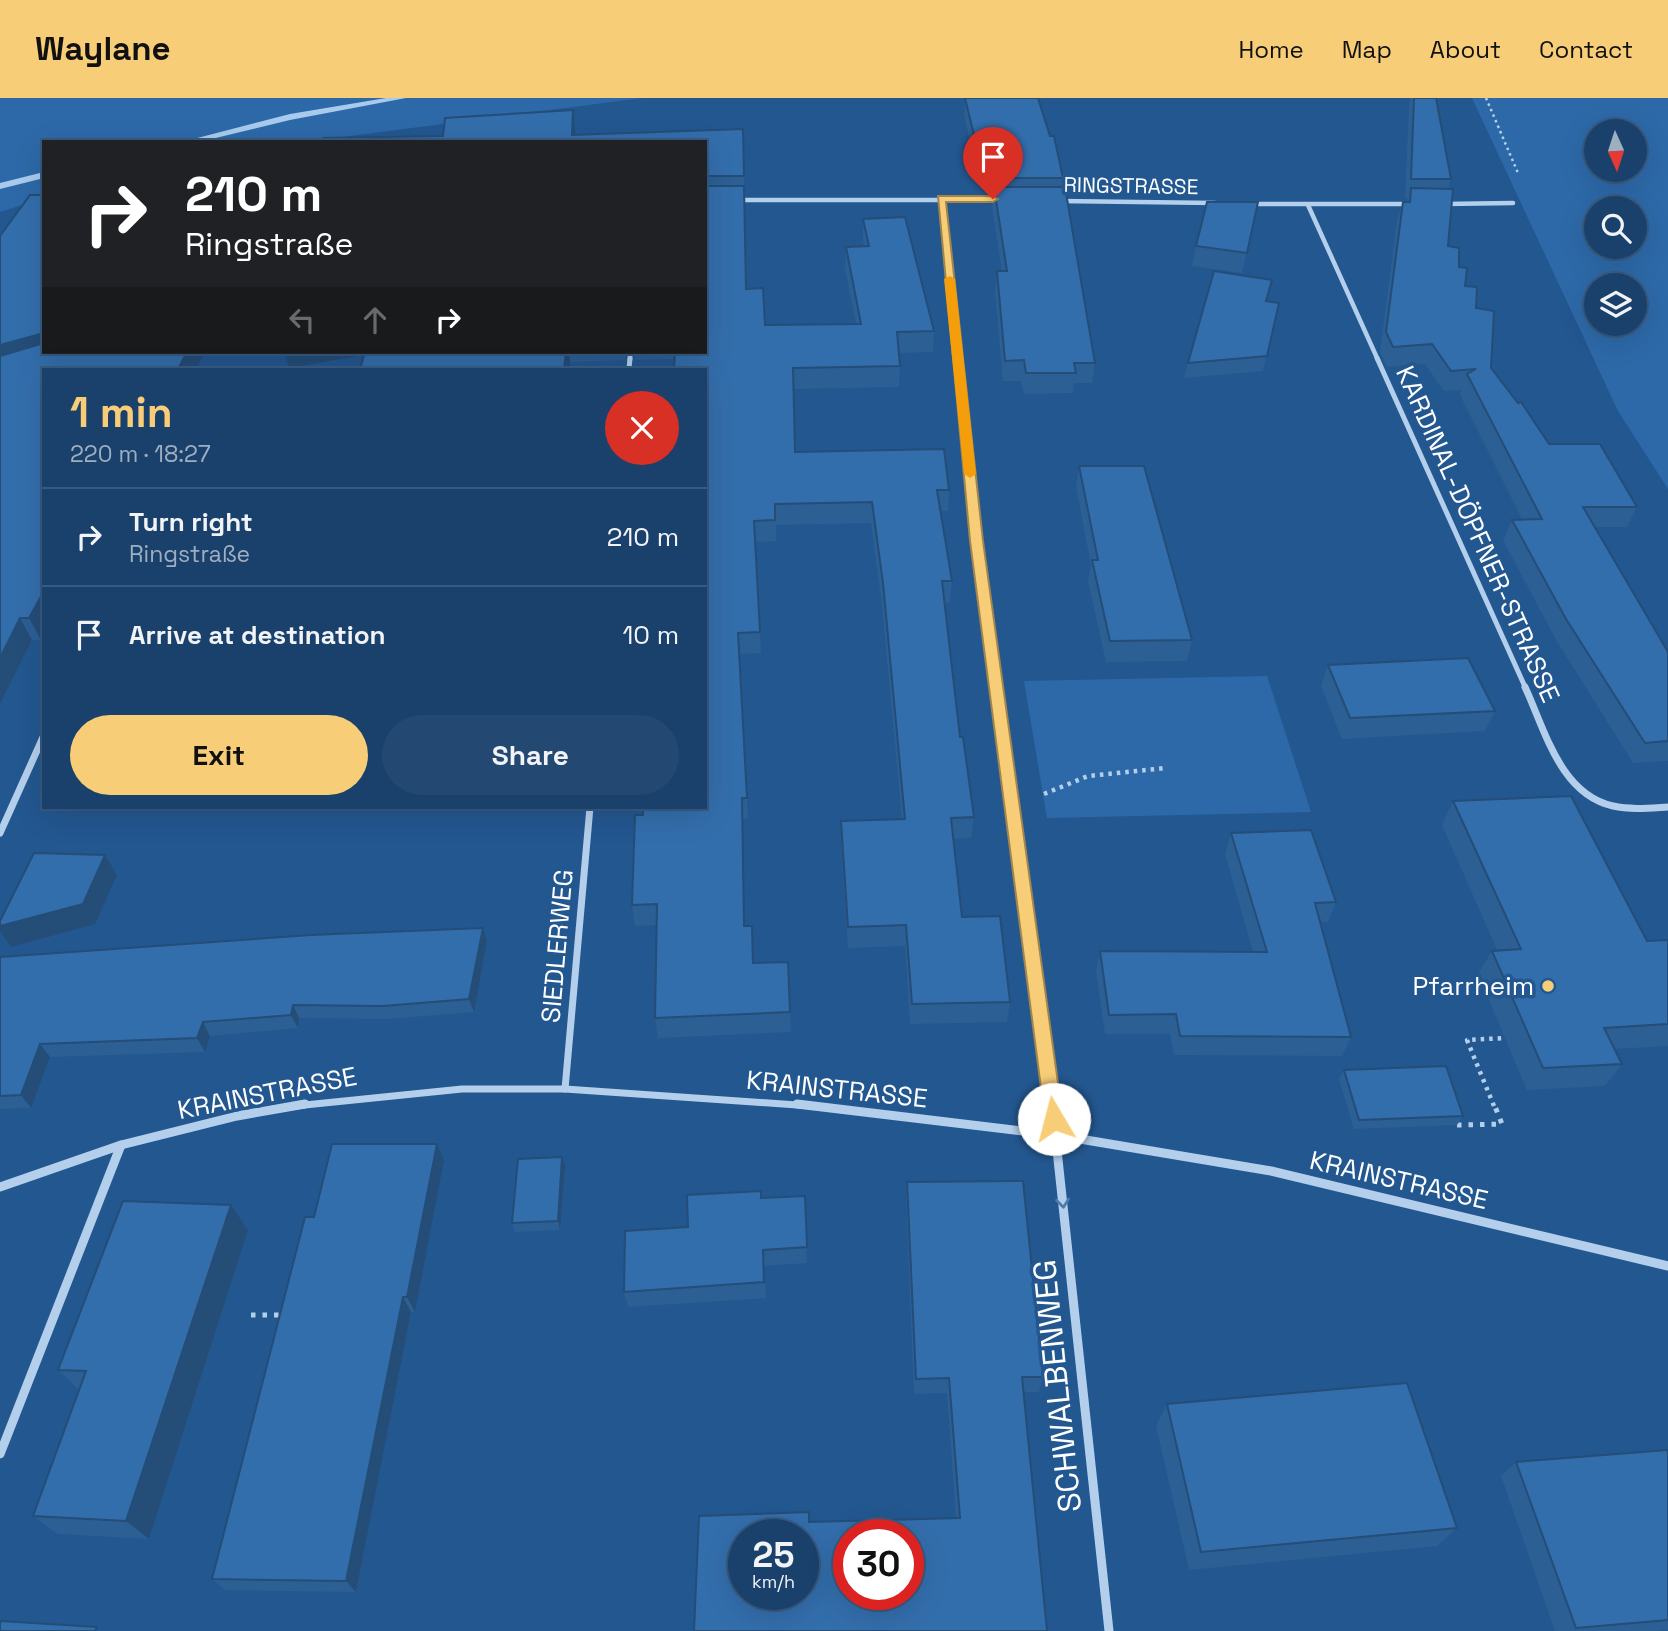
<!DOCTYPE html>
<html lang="en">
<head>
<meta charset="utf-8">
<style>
  :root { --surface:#1a416c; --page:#234872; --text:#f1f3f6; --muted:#9fafc2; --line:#385a7f; --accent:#f7cd77 }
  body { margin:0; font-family:"Space Grotesk",sans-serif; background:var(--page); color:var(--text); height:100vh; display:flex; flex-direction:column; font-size:26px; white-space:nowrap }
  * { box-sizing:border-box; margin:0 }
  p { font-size:23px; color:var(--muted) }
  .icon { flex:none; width:38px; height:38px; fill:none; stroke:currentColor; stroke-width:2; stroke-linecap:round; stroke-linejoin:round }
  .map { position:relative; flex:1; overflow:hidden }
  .details { position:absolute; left:42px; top:270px; width:665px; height:441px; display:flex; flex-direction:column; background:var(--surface); border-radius:0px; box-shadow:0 7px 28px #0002,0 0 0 2px var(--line) }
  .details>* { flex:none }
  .top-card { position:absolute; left:42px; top:42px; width:665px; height:214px; border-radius:0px; box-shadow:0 7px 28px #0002,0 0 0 2px var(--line); background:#202124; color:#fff; overflow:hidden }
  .needle { width:46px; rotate:177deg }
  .fabs { position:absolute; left:1584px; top:21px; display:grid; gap:14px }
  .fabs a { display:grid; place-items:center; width:63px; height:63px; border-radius:50%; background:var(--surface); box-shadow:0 7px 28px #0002,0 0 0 2px var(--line); font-size:35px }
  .speed { position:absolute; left:728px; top:1421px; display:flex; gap:14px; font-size:35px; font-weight:700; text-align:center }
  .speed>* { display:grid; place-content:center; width:91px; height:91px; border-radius:50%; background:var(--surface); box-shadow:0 7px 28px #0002,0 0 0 2px var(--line); line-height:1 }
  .speed small { font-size:18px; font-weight:400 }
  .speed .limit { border:10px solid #d22; background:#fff; color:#111 }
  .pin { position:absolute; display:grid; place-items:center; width:60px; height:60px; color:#fff; margin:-72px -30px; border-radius:50% 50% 50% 0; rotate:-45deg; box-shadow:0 0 7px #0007 }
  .pin .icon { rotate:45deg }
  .me { position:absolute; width:77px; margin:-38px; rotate:352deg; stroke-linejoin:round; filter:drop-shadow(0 0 5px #0008) }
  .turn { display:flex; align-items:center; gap:24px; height:147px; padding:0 28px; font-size:32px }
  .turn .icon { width:91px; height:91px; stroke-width:2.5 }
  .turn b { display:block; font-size:49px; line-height:60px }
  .lanes { display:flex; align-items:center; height:66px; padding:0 28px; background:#0003; justify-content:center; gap:35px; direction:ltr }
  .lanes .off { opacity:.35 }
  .round { display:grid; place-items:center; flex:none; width:74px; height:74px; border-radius:37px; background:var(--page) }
  .head { display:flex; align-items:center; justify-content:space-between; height:119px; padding:0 28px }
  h1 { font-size:42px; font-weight:700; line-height:52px; color:var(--accent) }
  .action { display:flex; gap:14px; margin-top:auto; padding:14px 28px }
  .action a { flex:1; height:80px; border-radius:42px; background:var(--accent); color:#111; font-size:28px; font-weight:700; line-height:80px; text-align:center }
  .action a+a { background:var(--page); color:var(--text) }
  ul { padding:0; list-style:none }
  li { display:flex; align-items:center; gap:21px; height:98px; padding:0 28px; border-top:2px solid var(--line) }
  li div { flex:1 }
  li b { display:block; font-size:26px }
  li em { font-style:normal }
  header { display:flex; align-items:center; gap:42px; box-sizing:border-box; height:98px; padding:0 35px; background:var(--accent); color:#111 }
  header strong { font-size:33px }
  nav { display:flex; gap:38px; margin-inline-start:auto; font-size:24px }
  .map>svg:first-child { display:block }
  .green { fill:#2d69a8; fill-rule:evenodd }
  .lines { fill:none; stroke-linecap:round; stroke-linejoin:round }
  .stream { fill:#a8cbed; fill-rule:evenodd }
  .path-far2 { stroke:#b4cfec; stroke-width:2.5; stroke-dasharray:2.5 3.5; stroke-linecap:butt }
  .path-far1 { stroke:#b4cfec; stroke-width:4.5; stroke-dasharray:3.5 5; stroke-linecap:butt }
  .path { stroke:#b4cfec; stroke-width:5; stroke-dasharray:4.5 7; stroke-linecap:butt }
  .minor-far3 { stroke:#b4cfec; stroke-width:4.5 }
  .minor-far2 { stroke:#b4cfec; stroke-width:5 }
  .minor-far1 { stroke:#b4cfec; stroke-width:7 }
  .minor { stroke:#b4cfec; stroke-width:9 }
  .wall { fill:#2c5f94 }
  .shaded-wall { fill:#244d78 }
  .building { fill:#336eac; stroke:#244d78; stroke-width:2; fill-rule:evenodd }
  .oneway { stroke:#4e7bac }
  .route { fill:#f7cd77; stroke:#a1854d; stroke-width:2 }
  .slow { fill:#f59e0b }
  .poi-dot { fill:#f7cd77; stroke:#235790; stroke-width:2.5 }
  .labels { text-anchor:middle; stroke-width:7; stroke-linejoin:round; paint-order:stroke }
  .far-street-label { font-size:21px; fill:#fff; stroke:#235790 }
  .street-label { font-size:26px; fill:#fff; stroke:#235790 }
  .poi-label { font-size:26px; fill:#fff; stroke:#235790; text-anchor:end }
  .near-street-label { font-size:32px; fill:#fff; stroke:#235790 }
</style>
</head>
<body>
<header>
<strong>Waylane</strong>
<nav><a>Home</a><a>Map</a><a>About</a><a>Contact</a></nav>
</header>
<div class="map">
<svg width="1668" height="1533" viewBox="0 0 1668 1533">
  <rect width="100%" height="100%" fill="#235790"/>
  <g class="green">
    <polygon points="0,0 642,0 304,44 44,44 44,100 0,114"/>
    <path d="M1472,0H1668V391L1618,313ZM1596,33H1634V72H1596ZM1596,110H1634V149H1596ZM1596,187H1634V226H1596Z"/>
    <polygon points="1267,578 1311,714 1047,720 1024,583"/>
  </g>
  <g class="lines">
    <g class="stream">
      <polygon points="386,0 406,0 290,22 199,44 182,44 290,16"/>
      <polygon points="44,74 44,80 0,91 0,85"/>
    </g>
    <polyline class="path-far2" points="1486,0 1518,75"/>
    <g class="path-far1">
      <polyline points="1044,696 1088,678 1166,670"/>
      <polyline points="1494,1008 1467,942 1505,940"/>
    </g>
    <g class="path">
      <polyline points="1457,1027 1502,1026 1494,1006"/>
      <polyline points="251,1217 285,1217"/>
    </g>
    <g class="minor-far3">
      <polyline points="941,100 958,262"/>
      <polyline points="737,102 1002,102"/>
      <polyline points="1059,103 1215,105"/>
      <polyline points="1248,106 1411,106"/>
      <polyline points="1444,106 1513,105"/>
      <polyline points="1308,107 1378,262"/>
      <polyline points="630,262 630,254"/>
    </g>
    <g class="minor-far2">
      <polyline points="958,260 977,443 997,591"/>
      <polyline points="1377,260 1526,591"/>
      <polyline points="629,271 630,260"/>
    </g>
    <g class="minor-far1">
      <polyline points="996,589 1052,1008"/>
      <path d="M1525,589C1545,632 1560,696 1613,708C1631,712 1650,710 1668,709"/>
      <polyline points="0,735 44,637"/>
      <polyline points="565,991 590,709"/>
      <polyline points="295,1008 462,991 565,991 811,1008"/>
    </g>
    <g class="minor">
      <polyline points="797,1006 1056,1037 1271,1073 1668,1168"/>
      <polyline points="1052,1006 1109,1533"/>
      <polyline points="0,1089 121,1047 237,1018 305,1006"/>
      <polyline points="0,1356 121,1047"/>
    </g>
  </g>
  <g class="wall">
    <polygon points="965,0 1063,80 1062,89 1095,265 1092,285 1074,285 1073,295 1024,296 1021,283 1003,283 995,193 997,173 1002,173 992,109 993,99 991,99 988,80 978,80 964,17"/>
    <polygon points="1411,0 1436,0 1451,81 1448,91 1448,148 1459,169 1465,188 1476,210 1491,270 1549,346 1637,409 1627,429 1595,429 1668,554 1668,663 1633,665 1556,542 1503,442 1512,422 1522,421 1460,297 1461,292 1444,293 1425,266 1387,269 1380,254 1397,123 1403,104 1406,104 1408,100 1405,100 1409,8"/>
    <polygon points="573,12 575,37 743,31 747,191 763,190 765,227 856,226 845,170 846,149 864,148 863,141 863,121 905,119 934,233 933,254 899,255 900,268 899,289 793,291 795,354 944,351 949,392 948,413 941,413 952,483 950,504 944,505 960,639 963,639 974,719 971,740 954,741 962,819 1000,818 1010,904 1007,924 910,926 905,848 848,850 841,744 841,723 902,721 882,507 871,425 776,427 776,443 755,444 761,555 739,556 748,721 743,721 745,828 752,828 754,865 788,864 791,934 658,940 655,920 657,827 635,828 632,807 635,717 643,717 643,709 705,709 705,271 674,271 675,261 635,262 634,254 705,254 705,44 322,44 323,40 443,38 445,20"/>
    <polygon points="1258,104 1242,175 1192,168 1196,148"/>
    <polygon points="0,138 44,254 205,254 196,271 44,271 41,542 32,542 0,606"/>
    <polygon points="1266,203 1279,205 1263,273 1184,280 1188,265"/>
    <polygon points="284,254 625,254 625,262 570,264 364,257 289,270"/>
    <polygon points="1079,368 1192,542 1187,563 1106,564 1088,483 1091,467 1076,389"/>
    <polygon points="1328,567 1495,613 1485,633 1342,641 1321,588"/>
    <polygon points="1453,703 1647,843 1668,842 1668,948 1614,951 1622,966 1605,988 1527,992 1478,876 1492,853 1497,852 1442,727"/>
    <polygon points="1231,735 1336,804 1328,824 1320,824 1351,939 1342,958 1174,957 1170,936 1105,936 1096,873 1100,853 1253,854 1225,756"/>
    <polygon points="487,843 474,914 388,921 299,920 298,930 210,938 205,954 50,959 31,1010 0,1011 0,859"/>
    <polygon points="1344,972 1463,1018 1457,1027 1354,1031 1339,981"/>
    <polygon points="444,1062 415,1214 411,1214 356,1494 225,1492 212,1481 314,1119"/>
    <polygon points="565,1068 560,1132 515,1134 512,1125"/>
    <polygon points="907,1084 1043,1279 1039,1294 1023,1294 1047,1533 694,1533 809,1424 956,1420 947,1295 914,1296 906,1101"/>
    <polygon points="805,1098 807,1165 764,1168 766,1200 628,1209 624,1194 688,1129 761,1100"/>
    <polygon points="231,1107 248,1132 149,1441 58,1436 33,1418 79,1292 58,1272"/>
    <polygon points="1167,1306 1457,1430 1437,1448 1189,1472 1156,1328"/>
    <polygon points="1668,1352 1668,1532 1652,1533 1555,1533 1501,1378 1516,1364"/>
  </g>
  <g class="shaded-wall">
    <polygon points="573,12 575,31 575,44 572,37"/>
    <polygon points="44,235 44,254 0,271 0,247"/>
    <polygon points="187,254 205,254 196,271 178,271"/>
    <polygon points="284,254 375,254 376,255 289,270"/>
    <polygon points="566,254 569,254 570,264 570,271 564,271"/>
    <polygon points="44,493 44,536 41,542 29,520"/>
    <polygon points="20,520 32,542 0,606 0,560"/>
    <polygon points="742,700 743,721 745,849 744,828"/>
    <polygon points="105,757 117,777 95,826 11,849 0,833 0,828"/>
    <polygon points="483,830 487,843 474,914 469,901"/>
    <polygon points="293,907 299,920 298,930 291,917"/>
    <polygon points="203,924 210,938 205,954 197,940"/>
    <polygon points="40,946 50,959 31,1010 21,997"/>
    <polygon points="437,1046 444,1062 415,1214 407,1199"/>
    <polygon points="562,1059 565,1068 560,1132 558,1123"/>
    <polygon points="231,1107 248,1132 149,1441 126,1423"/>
    <polygon points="403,1199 411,1214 356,1494 346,1483"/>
  </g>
  <g class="building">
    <polygon points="965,0 1038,0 1050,38 1054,38 1063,80 992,80 989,61 980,61"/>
    <polygon points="1414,0 1436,0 1451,81 1411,81"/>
    <polygon points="573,12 572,37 743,31 744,78 705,78 705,44 322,44 323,40 443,38 445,20"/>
    <polygon points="705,88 744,88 746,191 763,190 765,227 861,226 846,149 869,148 863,121 905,119 934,233 897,234 900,268 793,270 795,354 944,351 949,392 937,392 952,483 942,483 960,639 963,639 974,719 951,720 962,819 1000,818 1010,904 912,906 906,827 848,829 841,723 905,721 883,485 872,404 775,406 775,422 754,423 760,534 738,535 747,700 742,700 744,828 752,828 753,865 788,864 790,914 655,920 657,806 632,807 635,717 643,717 643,709 705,709 705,271 674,271 675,254 705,254"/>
    <polygon points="994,89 1065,89 1095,265 1074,265 1076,275 1026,275 1024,262 1005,263 997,173 1007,173"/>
    <polygon points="1411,90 1453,91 1448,148 1459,150 1459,169 1467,170 1465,188 1477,189 1476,210 1494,213 1491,270 1518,305 1521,304 1549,346 1600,346 1637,409 1583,409 1668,554 1668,643 1645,645 1566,521 1512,422 1542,421 1467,276 1476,271 1451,273 1432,246 1393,249 1386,234 1403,104 1410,104"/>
    <polygon points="30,97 44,97 44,235 0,247 0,138"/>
    <polygon points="1207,104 1258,104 1247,155 1196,148"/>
    <polygon points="1214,173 1272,182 1266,203 1279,205 1267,258 1188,265"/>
    <polygon points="44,245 44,254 187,254 178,271 44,271 44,493 29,520 20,520 0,560 0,258"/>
    <polygon points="365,254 566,254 564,271 360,271"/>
    <polygon points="1079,368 1144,368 1192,542 1110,543 1092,462 1098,462"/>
    <polygon points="1468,560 1495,613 1350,620 1328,567"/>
    <polygon points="1571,698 1647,843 1668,842 1668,926 1604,930 1622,966 1543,970 1492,853 1521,851 1453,703"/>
    <polygon points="1311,732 1336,804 1315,805 1351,939 1180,938 1176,916 1109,917 1100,853 1267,854 1231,735"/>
    <polygon points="34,755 105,757 83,806 0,828 0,823"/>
    <polygon points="483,830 469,901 383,908 293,907 291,917 203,924 197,940 40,946 21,997 0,998 0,859 311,837"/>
    <polygon points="1446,968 1463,1018 1359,1022 1344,972"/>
    <polygon points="332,1046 437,1046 407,1199 403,1199 346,1483 212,1481 305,1119 314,1119"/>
    <polygon points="562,1059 558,1123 512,1125 518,1061"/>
    <path d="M1023,1083L1043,1279H1022L1047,1533H694L699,1418L809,1414V1424L960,1420L949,1280L916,1281L907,1084ZM744,1437H803V1496H744ZM849,1437H908V1496H849Z"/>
    <polygon points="761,1093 761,1100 805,1098 807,1149 763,1152 764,1184 624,1194 625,1133 688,1129 687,1097"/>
    <polygon points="123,1103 231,1107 126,1423 33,1418 86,1273 58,1272"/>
    <polygon points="1407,1285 1457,1430 1201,1454 1167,1306"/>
    <polygon points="1668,1352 1668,1522 1576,1530 1516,1364"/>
    <polygon points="0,1523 97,1529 95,1533 0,1533"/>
  </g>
  <defs><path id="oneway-chevron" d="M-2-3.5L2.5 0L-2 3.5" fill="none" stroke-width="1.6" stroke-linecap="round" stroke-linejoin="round" transform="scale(1.75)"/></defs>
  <use class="oneway" href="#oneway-chevron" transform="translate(1063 1105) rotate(84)"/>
  <polygon class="route" points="938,98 993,98 998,101 993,104 946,104 983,443 1063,1021 1060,1027 1054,1029 1047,1027 1045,1021 970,443"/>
  <polygon class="slow" points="950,178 955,181 976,376 970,380 964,376 944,181"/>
  <circle class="poi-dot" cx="1548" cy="888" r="7"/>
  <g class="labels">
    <g class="far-street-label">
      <text transform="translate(1131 88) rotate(1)" y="7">RINGSTRASSE</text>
    </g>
    <g class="street-label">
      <text transform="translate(1478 436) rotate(66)" y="9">KARDINAL-DÖPFNER-STRASSE</text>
      <text transform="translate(557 848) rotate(-85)" y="9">SIEDLERWEG</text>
      <text transform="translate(837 991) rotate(6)" y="9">KRAINSTRASSE</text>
      <text transform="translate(267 995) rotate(-11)" y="9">KRAINSTRASSE</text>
      <text transform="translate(1399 1082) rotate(13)" y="9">KRAINSTRASSE</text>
    </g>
    <g class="poi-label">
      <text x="1534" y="897">Pfarrheim</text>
    </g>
    <g class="near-street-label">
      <text transform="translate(1057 1288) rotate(-96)" y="11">SCHWALBENWEG</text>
    </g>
  </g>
</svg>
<div class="fabs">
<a><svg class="needle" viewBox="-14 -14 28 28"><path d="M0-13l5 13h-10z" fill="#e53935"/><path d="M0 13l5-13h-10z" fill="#9fafc2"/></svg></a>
<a><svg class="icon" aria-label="search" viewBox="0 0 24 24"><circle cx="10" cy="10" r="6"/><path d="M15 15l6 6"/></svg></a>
<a><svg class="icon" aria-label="layers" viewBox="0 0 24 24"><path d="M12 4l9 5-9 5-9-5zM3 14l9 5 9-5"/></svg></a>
</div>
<div class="speed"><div>25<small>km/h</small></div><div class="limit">30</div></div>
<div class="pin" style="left:993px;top:101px;background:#d93025"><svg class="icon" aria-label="arrive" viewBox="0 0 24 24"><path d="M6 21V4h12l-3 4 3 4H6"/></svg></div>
<svg class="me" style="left:1054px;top:1021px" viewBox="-20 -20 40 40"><circle r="19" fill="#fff"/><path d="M0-13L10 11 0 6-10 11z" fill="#f7cd77"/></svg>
<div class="top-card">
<div class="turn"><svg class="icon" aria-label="right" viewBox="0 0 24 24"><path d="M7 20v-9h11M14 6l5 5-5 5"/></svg><div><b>210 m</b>Ringstraße</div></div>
<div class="lanes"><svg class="icon off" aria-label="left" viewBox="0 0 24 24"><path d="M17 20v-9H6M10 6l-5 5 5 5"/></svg><svg class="icon off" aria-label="ahead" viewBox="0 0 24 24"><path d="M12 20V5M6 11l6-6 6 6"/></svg><svg class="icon" aria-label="right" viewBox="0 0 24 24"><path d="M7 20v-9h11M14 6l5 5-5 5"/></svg></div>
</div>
<section class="details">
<div class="head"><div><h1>1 min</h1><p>220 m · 18:27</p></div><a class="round" style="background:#d93025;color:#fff"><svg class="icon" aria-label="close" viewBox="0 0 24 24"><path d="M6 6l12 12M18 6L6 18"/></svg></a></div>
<ul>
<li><svg class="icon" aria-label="right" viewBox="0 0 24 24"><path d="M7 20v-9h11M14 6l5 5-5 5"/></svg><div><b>Turn right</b><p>Ringstraße</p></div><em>210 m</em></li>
<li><svg class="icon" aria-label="arrive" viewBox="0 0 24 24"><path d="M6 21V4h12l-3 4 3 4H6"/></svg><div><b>Arrive at destination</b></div><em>10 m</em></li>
</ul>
<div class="action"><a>Exit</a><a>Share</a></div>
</section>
</div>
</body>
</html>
